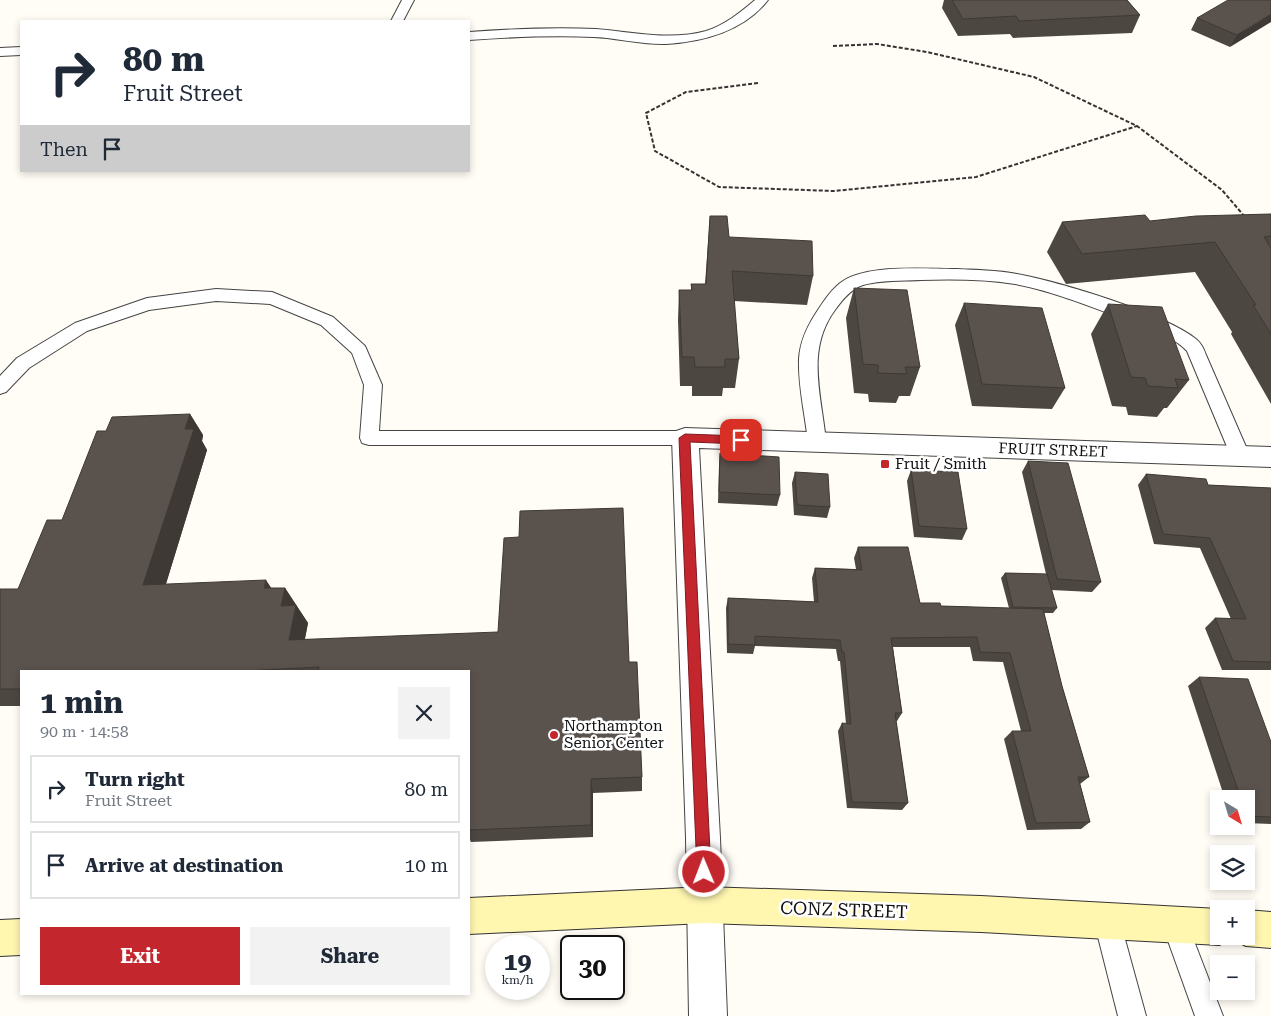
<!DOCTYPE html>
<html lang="en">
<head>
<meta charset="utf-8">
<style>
  :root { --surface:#fff; --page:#f2f2f3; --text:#1f2937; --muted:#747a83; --line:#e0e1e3; --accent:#c4262e }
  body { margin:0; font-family:"Roboto Serif",serif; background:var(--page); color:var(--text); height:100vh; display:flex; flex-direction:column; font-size:19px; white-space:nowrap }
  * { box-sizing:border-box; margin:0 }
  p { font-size:16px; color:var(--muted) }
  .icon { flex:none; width:28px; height:28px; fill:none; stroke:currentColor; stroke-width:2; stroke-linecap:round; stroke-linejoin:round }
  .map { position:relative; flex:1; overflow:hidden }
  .sheet { position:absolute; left:20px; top:670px; width:450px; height:325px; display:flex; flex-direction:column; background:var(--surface); border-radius:0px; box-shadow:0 2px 8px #0003 }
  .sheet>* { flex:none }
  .top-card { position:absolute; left:20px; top:20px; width:450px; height:152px; border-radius:0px; box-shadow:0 2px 8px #0003; background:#fff; color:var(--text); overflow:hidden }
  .needle { width:32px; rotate:142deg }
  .buttons { position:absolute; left:1210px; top:790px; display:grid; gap:10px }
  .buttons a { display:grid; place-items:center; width:45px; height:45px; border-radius:0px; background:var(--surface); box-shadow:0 2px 8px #0003; font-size:25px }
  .speed { position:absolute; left:485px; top:935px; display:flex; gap:10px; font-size:25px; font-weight:700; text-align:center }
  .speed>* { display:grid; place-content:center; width:65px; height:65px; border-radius:50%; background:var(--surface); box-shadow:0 2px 8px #0003; line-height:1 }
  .speed small { font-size:12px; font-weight:400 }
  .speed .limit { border:2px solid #111; border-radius:8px; background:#fff; color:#111 }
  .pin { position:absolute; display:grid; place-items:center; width:42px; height:42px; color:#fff; margin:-21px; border-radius:10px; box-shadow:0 2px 8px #0006 }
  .me { position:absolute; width:55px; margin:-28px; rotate:359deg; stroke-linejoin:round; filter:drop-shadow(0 0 4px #0008) }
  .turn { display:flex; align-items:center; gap:18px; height:105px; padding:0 20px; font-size:22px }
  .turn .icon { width:65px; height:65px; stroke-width:2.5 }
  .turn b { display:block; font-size:35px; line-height:42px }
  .then { display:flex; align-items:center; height:48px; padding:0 20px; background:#0003; gap:10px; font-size:19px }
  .round { display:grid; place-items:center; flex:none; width:52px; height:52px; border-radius:0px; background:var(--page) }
  .headline { display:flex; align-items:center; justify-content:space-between; height:85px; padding:0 20px }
  h1 { font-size:30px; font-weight:700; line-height:38px }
  .button { display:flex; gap:10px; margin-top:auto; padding:10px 20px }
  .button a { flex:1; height:58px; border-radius:0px; background:var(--accent); color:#fff; font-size:20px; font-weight:700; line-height:58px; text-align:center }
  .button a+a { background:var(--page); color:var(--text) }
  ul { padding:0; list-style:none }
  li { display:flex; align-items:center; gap:15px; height:68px; margin:0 10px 8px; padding:0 10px; border:2px solid var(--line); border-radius:0px }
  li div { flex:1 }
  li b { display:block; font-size:19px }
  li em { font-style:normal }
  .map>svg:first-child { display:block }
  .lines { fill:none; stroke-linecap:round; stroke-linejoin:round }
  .lane-casing { stroke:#444; stroke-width:2 }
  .street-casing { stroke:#444; stroke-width:2 }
  .secondary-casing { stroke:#333; stroke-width:2 }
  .path { stroke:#333; stroke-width:2; stroke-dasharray:4 2; stroke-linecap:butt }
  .lane { fill:#fff; fill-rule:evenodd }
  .street { fill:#fff; fill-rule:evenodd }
  .secondary { fill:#fff6b0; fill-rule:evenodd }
  .wall { fill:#4d4742 }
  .shaded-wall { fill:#3f3936 }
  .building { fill:#5a524d; stroke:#3f3936 }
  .route { fill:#c4262e; stroke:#7f191e }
  .poi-dot { fill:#c4262e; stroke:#fff; stroke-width:2 }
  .labels { text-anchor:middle; stroke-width:5; stroke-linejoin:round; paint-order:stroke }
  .street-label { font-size:15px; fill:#111; stroke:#fff }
  .poi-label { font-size:15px; fill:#111; stroke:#fff; text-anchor:start }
  .near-street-label { font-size:18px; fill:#111; stroke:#fff }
</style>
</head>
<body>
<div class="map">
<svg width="1271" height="1016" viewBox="0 0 1271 1016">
  <rect width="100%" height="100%" fill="#fffdf5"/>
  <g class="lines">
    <g class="lane-casing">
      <g id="lane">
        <polygon points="402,0 414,0 403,21 391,21"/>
        <path d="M755,0H768C744,31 703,42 666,44C643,45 618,38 594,37C552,35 511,37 469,40V32C511,29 553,27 596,29C632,32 670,41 706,31C725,25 741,12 755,0Z"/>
        <polygon points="21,47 21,55 0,56 0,48"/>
        <path d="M956,269C976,270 997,270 1017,274C1060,282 1163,313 1196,339C1201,343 1204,349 1206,355L1250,456L1247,461L1240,464L1233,461L1187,351C1172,335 1144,327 1124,319C1089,306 1052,291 1015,284C984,279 951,279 920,280C902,281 881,280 863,285C851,289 842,300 835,310C805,350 822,397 826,442L824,447L817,449L810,447L808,442C805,414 798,386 799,359C800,341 807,327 816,313C823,302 832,288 843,281C870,264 926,269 956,269Z"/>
        <polygon points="216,289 272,292 333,317 365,346 382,385 379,431 685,431 692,433 694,438 692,443 685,445 369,445 362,443 360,438 364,385 352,353 321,325 270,304 216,301 149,310 87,331 29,368 6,392 0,394 0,376 17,358 75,323 147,298"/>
        <polygon points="1107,908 1116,912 1120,921 1146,1016 1118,1016 1094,921 1098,912"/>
        <polygon points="1175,911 1184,915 1223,1016 1195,1016 1162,924 1166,915"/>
      </g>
    </g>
    <g class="street-casing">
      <polygon id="street" points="685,428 1271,447 1271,467 699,448 720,838 727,1016 689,1016 686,838 672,438 676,431"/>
    </g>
    <g class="secondary-casing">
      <g id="secondary">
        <polygon points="705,887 981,896 1219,909 1219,936 1246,936 1246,910 1271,912 1271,948 1246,946 1232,939 1219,945 981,932 705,923 469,934 469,898"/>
        <polygon points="21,919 21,955 0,956 0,920"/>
      </g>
    </g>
    <g class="path">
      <polyline points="833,46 877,44 927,52 1034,77 1137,126 1222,190 1245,217"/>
      <polyline points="758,83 686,92 646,113 655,151 719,187 834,191 976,177 1137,126"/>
    </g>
    <use href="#lane" class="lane"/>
    <use href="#street" class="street"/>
    <use href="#secondary" class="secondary"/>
  </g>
  <g class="wall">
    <polygon points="944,0 1127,0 1140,15 1132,33 1013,38 1010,34 958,36 942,8"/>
    <polygon points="1271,0 1230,47 1191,30 1197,18"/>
    <polygon points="1271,214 1271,404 1231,334 1232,332 1195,272 1066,284 1047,252 1062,222 1150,221"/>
    <polygon points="710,216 729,237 813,276 807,305 734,301 739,359 735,388 723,388 722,396 692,396 692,386 680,386 678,320 679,290 691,290 691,284 705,284"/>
    <polygon points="854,288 920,367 910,396 899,396 896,403 869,402 868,394 854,393 846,318"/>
    <polygon points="964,303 1065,388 1052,409 972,406 955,325"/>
    <polygon points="1108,304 1189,380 1167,408 1164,408 1157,417 1128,415 1126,407 1112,406 1091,334"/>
    <polygon points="190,414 203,435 202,441 207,450 166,584 272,588 285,588 308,623 305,639 629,662 642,777 642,791 593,793 593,837 471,842 469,838 469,671 21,671 21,706 0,706 0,589 18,589 62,520"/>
    <polygon points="720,453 780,495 777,506 718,503 719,465"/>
    <polygon points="1028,461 1101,582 1092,592 1051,590 1057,608 1053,613 1044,613 1062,686 1089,777 1080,784 1090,822 1081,829 1027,830 1004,739 1012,731 1021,731 1003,662 973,661 970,647 893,647 902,713 897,721 896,721 908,803 902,810 847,808 838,731 842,723 846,724 840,661 838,661 836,649 755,646 753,654 727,653 726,608 728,598 814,602 812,578 815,568 856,569 854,558 858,547 920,603 941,606 1009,608 1001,578 1005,573 1046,574 1022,472"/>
    <polygon points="911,470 967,529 962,540 914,537 907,481"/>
    <polygon points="795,472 830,507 827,518 794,515 792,483"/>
    <polygon points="1146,474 1208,485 1271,488 1271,670 1222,670 1205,628 1215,618 1231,619 1200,548 1154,544 1138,485"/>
    <polygon points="1199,677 1271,742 1271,824 1246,823 1246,799 1225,799 1188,686"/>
  </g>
  <g class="shaded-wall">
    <polygon points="1271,14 1271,22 1230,47 1237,35"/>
    <polygon points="190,414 203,435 202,441 207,450 160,603 143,585 185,429"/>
    <polygon points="266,580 278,598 264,588"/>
    <polygon points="285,588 308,623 301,657 289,640 281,606"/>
    <polygon points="591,779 593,793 593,837 591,825"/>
  </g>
  <g class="building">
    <polygon points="952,0 1127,0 1140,15 1019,21 1016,16 963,19"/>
    <polygon points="1228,0 1271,0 1271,14 1237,35 1197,18"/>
    <polygon points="1271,214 1271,236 1264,237 1271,248 1271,334 1253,305 1256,305 1215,242 1082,254 1062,222 1145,215 1150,221 1196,216"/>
    <polygon points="710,216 727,216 729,237 812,241 813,276 732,271 739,359 725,359 725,367 695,367 694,357 682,357 679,290 692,290 691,284 706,284"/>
    <polygon points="854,288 907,290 920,367 905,367 907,374 878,373 878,365 863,364"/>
    <polygon points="964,303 1042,308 1065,388 982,384"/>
    <polygon points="1108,304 1162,307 1189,380 1175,379 1178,388 1148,386 1145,378 1131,377"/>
    <polygon points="190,414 185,429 194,429 143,585 266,580 264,588 285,588 281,606 296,605 289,640 498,632 504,538 519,537 520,511 623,508 629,662 637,662 642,777 591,779 591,825 469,830 469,671 318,671 319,667 243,671 21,671 21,689 0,689 0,589 18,589 47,520 62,520 97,431 106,431 112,417"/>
    <polygon points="720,453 779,457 780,495 719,492"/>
    <polygon points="1028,461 1068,463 1101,582 1057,579"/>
    <polygon points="911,470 958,472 967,529 919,526"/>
    <polygon points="795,472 828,474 830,507 797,505"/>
    <polygon points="1146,474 1206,479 1208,485 1271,488 1271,662 1233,661 1215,618 1246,619 1210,538 1163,534"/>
    <polygon points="858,547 908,547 920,603 940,603 941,606 1043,609 1062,686 1089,777 1078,777 1090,822 1036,823 1012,731 1031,731 1010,653 980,652 977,637 891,638 902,713 895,713 908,803 852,802 842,723 851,724 844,652 842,652 840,640 755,636 755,645 728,644 728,598 818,602 815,568 862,570"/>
    <polygon points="1005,573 1047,574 1057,608 1013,607"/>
    <polygon points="1199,677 1248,679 1271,742 1271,817 1246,816 1246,799 1241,799"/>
  </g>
  <polygon class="route" points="685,434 741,436 747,440 741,444 690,442 711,872 709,877 704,879 699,877 697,872 679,438"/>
  <g class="poi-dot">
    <rect x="880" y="459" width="10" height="10" rx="2.5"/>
    <circle cx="554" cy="735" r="5"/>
  </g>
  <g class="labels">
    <g class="street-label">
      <text transform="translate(1053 450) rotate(2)" y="5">FRUIT STREET</text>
    </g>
    <g class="poi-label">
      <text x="895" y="469">Fruit / Smith</text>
      <text x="564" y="731">Northampton<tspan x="564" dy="17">Senior Center</tspan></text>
    </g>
    <g class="near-street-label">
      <text transform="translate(844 910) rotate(2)" y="6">CONZ STREET</text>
    </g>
  </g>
</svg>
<div class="buttons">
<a><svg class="needle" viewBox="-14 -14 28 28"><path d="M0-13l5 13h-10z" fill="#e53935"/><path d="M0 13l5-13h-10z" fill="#747a83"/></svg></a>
<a><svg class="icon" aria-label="layers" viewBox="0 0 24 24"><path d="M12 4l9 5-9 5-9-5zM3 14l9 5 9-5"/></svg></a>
<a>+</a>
<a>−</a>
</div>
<div class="speed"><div>19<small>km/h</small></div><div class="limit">30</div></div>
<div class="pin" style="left:741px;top:440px;background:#d93025"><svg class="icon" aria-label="arrive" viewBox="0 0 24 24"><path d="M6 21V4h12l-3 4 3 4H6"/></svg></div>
<svg class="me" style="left:704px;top:872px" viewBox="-20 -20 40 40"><circle r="17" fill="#c4262e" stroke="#fff" stroke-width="3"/><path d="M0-11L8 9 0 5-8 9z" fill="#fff"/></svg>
<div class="top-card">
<div class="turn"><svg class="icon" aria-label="right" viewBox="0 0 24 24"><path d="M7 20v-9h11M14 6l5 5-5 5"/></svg><div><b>80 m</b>Fruit Street</div></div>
<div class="then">Then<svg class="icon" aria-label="arrive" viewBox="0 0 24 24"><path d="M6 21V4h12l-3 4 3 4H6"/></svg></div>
</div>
<section class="sheet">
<div class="headline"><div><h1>1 min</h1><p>90 m · 14:58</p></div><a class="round"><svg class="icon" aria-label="close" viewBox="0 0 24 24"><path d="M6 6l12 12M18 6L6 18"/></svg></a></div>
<ul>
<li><svg class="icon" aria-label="right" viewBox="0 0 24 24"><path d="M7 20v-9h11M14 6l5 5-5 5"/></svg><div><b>Turn right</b><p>Fruit Street</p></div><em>80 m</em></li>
<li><svg class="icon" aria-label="arrive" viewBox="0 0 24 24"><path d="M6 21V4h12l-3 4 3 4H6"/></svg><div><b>Arrive at destination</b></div><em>10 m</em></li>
</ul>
<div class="button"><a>Exit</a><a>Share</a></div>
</section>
</div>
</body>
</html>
